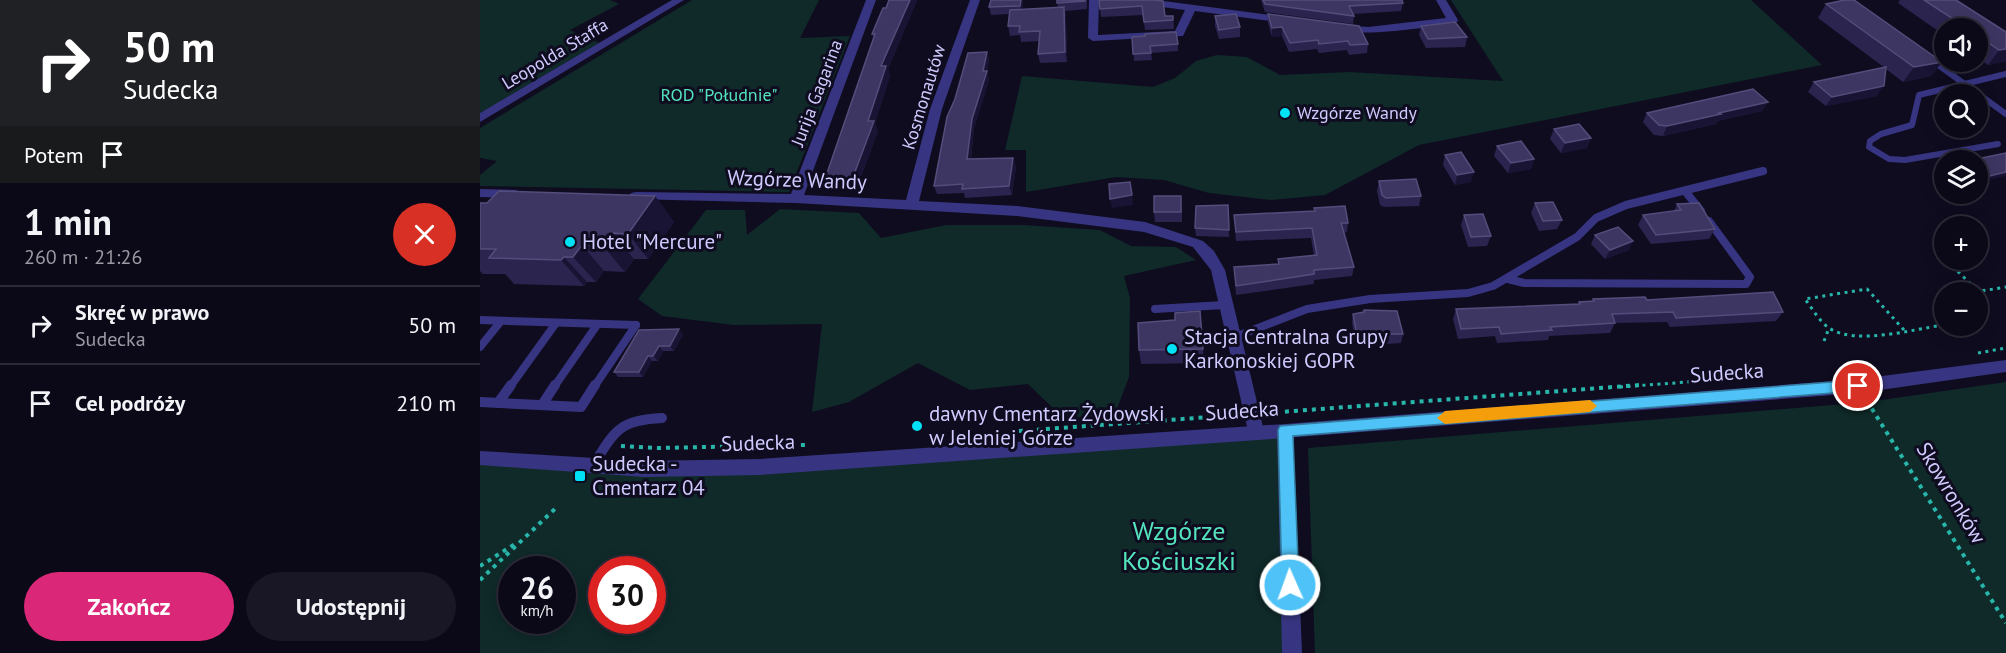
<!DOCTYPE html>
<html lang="pl">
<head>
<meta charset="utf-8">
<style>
  :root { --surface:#0b0918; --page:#191725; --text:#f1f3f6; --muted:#9a9aa2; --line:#2b2a37; --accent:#db2777 }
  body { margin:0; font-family:"PT Sans",sans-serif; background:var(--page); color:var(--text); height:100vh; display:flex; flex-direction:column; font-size:22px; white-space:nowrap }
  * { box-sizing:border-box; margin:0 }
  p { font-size:20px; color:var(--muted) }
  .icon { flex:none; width:33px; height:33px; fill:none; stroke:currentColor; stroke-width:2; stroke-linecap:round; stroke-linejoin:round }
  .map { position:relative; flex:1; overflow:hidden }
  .sheet { display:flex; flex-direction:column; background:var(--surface); width:480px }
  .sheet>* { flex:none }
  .hud { background:#202124; color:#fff; overflow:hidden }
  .controls { position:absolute; left:1454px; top:18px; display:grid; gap:12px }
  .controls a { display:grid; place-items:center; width:54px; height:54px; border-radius:50%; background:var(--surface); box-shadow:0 3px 15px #0003,0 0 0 2px var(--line); font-size:30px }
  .speed { position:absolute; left:18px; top:556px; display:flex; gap:12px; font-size:30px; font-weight:700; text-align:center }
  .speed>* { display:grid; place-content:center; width:78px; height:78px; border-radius:50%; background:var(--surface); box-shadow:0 3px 15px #0003,0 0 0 2px var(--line); line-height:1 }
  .speed small { font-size:15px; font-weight:400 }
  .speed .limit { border:9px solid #d22; background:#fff; color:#111 }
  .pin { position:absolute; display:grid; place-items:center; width:51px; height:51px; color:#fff; margin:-26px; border:3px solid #fff; border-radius:50%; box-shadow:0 2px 6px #0007 }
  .me { position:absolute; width:66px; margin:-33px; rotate:358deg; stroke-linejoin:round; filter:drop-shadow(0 0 4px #0008) }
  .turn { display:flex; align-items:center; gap:21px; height:126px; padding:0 24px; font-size:27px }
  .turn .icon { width:78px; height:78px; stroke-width:2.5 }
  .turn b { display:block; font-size:42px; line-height:51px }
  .then { display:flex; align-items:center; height:57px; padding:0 24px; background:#0003; gap:12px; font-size:22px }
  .round { display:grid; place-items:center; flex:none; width:63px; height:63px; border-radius:32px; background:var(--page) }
  .overview { display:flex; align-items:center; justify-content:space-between; height:102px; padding:0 24px }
  h1 { font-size:36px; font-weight:600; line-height:45px }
  .button { display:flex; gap:12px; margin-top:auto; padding:12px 24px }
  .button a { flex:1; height:69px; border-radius:36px; background:var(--accent); color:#fff; font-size:24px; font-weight:600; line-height:69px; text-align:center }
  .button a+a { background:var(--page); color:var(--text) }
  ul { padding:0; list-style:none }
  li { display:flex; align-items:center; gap:18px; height:78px; padding:0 24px; border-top:2px solid var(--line) }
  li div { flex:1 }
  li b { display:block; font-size:22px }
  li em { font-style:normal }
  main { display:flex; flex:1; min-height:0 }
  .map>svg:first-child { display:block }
  .green { fill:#0f2a29; fill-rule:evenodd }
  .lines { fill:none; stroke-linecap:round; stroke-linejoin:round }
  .path-far1 { stroke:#28b6ab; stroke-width:3; stroke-dasharray:3 4.5; stroke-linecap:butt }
  .path { stroke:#28b6ab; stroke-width:4; stroke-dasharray:4 5; stroke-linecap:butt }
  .service-far2 { stroke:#373581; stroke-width:6 }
  .service-far1 { stroke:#373581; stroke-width:8 }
  .service { stroke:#373581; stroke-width:10 }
  .minor { fill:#373581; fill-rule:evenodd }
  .tertiary { fill:#373581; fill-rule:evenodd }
  .wall { fill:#2b244f }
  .shaded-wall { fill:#191334 }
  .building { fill:#3d3662; stroke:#544d7b; stroke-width:1.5 }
  .route { fill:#4fc3f7; stroke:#337fa1; stroke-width:1.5 }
  .slow { fill:#f59e0b }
  .poi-dot { fill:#00e1f6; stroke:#0f0c20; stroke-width:2 }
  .labels { text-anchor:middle; stroke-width:6; stroke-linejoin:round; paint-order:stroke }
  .far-street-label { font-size:18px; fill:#d0cbff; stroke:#0f0c20 }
  .far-park-label { font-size:18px; fill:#53e3bd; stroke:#0f0c20 }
  .far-poi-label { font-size:18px; fill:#d0cbff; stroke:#0f0c20; text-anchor:start }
  .street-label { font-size:21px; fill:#d0cbff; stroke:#0f0c20 }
  .poi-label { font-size:21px; fill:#d0cbff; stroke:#0f0c20; text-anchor:start }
  .near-park-label { font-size:26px; fill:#53e3bd; stroke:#0f0c20 }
</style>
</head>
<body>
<main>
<section class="sheet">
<div class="hud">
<div class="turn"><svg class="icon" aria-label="right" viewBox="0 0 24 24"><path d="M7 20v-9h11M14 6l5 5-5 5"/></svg><div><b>50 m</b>Sudecka</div></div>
<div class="then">Potem<svg class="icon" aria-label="arrive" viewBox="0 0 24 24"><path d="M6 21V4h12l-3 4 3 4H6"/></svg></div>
</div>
<div class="overview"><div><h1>1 min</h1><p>260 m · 21:26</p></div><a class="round" style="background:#d93025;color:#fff"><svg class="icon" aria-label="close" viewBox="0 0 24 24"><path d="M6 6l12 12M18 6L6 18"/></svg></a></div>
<ul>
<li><svg class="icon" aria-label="right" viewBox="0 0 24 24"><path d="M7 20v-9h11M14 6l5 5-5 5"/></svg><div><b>Skręć w prawo</b><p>Sudecka</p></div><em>50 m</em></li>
<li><svg class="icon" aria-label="arrive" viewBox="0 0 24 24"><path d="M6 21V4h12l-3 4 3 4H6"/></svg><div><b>Cel podróży</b></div><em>210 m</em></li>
</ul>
<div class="button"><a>Zakończ</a><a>Udostępnij</a></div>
</section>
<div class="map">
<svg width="1526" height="653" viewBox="0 0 1526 653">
  <rect width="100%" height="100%" fill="#0f0c20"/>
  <g class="green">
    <polygon points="0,0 130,0 139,4 90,30 119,43 0,113"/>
    <polygon points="212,0 339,0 320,38 370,36 309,192 0,186 0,175 17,161 0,158 0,128"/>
    <polygon points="971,0 1271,0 1342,65 939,145 845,195 791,200 729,193 684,180 636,177 546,192 546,150 525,150 542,76 673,87 695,78 716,61 737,55 767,57 800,75 870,72 1023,81"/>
    <polygon points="300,209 379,213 401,238 466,225 544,225 620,230 651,246 696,247 716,260 644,276 650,298 649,377 635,414 584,419 548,384 490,390 438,363 369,402 332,412 342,324 254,325 182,316 158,299 226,210 265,210 267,235"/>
    <polygon points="1526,382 1526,653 835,653 828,448 1388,402"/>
    <path d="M805,431L812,653H0V458L164,469ZM32,570H82V621H32ZM122,570H172V621H122Z"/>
  </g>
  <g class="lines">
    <g class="path-far1">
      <polyline points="1467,261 1499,292"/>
      <polyline points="1495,292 1526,287"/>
      <path d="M1424,330L1387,289L1325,299C1332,308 1339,321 1349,328C1376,346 1433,329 1464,325"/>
      <polyline points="1344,341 1349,328"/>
      <polyline points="1498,353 1526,348"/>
      <polyline points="1140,387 1262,378"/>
    </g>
    <g class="path">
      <polyline points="1387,401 1526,623"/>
      <polyline points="787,413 1160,385"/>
      <polyline points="539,431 757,415"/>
      <polyline points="141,446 177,448 326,445"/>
      <polyline points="0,566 35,544"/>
      <polyline points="0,580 78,506"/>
    </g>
    <g class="service-far2">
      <polyline points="1450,59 1526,114"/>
      <polyline points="1518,144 1425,160 1409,159 1389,147 1390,141 1401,134 1432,125 1439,95 1526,74"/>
      <polyline points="1277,173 1284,171"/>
    </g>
    <g class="service-far1">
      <polyline points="1205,191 1221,211"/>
      <polyline points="1028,279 1044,283 1266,284 1270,277 1229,221"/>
      <polyline points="675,309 744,305"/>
      <polyline points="0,320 156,325"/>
      <polyline points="755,337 827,309 890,299 988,293 1013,286 1097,237 1116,218 1146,205 1283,171"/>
      <polyline points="0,347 21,321"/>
      <polyline points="30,387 76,323"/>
      <polyline points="74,387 117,325"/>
      <polyline points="114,387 156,325"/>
    </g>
    <g class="service">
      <polyline points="0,402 101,407 115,385"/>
      <polyline points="18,403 31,385"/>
      <polyline points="62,405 75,385"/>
      <path d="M114,464C135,430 140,420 182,418"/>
    </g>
    <g class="minor">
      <polygon points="192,0 204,0 0,122 0,113"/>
      <polygon points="386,0 396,0 324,195 426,200 450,109 490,0 500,0 462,109 439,201 537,206 665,222 723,241 734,251 745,270 784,431 782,436 776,438 770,436 768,431 731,270 713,247 664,232 537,216 316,203 151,199 149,196 151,193 156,192 311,194"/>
      <polygon points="609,0 619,0 618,35 695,31 705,10 652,3 647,0 676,0 806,17 811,20 806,23 715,11 703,36 613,41 608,38"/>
      <path d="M956,0H966L978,20L977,22C956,27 872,39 858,28L863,25L888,27L966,18Z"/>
      <polygon points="0,189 36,190 43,194 36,198 0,197"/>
      <polygon points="805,424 811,426 813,431 822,653 802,653 797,431 799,426"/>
    </g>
    <polygon class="tertiary" points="1526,360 1526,372 1379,393 805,438 280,475 164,477 0,465 0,451 164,461 280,459 805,424 1379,379"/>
  </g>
  <g class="wall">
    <polygon points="409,0 437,0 408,69 410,76 395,123 398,131 377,187 350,188 345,179 394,39 392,34 406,8"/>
    <polygon points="511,0 543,0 542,9 578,7 577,0 607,0 607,9 585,11 586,17 587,62 560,63 558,54 559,41 541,42 540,35 530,36 528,26 529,14 511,15 509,7"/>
    <polygon points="619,0 674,0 685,16 693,16 694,29 665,30 663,15 621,17"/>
    <polygon points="781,0 922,0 923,3 921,11 873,14 874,16 873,24 785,12"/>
    <polygon points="1420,0 1476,0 1526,32 1526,61 1508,65 1497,57 1497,28 1464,28 1464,35 1418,3"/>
    <polygon points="1346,4 1462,62 1451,76 1423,82 1406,69 1397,96 1346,106 1328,92 1334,82 1405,68 1338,18"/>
    <polygon points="788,14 888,44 887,53 869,55 867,50 839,53 837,49 809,52 802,36 792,37 788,23"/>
    <polygon points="735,16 760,27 760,37 739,39 735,26"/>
    <polygon points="941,26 987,37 985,47 946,48 939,35"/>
    <polygon points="652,37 698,44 698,51 671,53 672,60 654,61"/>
    <polygon points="507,52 509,61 507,71 509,80 494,128 491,159 533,158 536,167 532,195 485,198 484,193 457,194 454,186"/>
    <polygon points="1288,102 1282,111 1237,121 1236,124 1183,136 1174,135 1163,122 1167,113"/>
    <polygon points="1074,129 1111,138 1107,148 1081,153 1070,139"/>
    <polygon points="1017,146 1054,159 1051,169 1028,173 1014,156"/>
    <polygon points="965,155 991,182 975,185 963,165"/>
    <polygon points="899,181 941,196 939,206 904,207 900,205 897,191"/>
    <polygon points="175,196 194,222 168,259 154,259 145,272 124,271 116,282 107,282 104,286 34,284 25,274 3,274 0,271 0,203"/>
    <polygon points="1055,203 1082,220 1077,229 1059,231 1051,213"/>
    <polygon points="1197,204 1235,229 1229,239 1171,244 1158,225 1163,215 1194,211"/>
    <polygon points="748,205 749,237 716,236 715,228"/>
    <polygon points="702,206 702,222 675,222 674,212"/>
    <polygon points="834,208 868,223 867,232 864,233 874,267 872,276 834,280 834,284 756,295 754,267 798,264 798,259 834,256 831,238 756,241 754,215 834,211"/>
    <polygon points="984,215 1011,236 1007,246 988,247 981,225"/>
    <polygon points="1115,235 1149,250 1125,259 1111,244"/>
    <polygon points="1113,299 1167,300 1303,312 1296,321 1190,327 1187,322 1135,323 1130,333 1069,336 1068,340 1017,343 1015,336 978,339 973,319 976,309 1098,304 1099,302 1112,301"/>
    <polygon points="884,310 923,334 921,343 907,344 907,346 876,345 872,323 873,314 883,313"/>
    <polygon points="720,311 724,363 661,364 659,350 695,320"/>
    <polygon points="159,330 203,334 194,351 183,351 178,361 172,361 163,377 138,377 134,372"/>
  </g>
  <g class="shaded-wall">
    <polygon points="430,0 437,0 408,69 410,76 395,123 398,131 377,187 373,177 388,121 401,66"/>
    <polygon points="541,0 543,0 542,13 540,6"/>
    <polygon points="584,7 586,17 587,62 585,52"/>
    <polygon points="802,27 802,36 792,37 792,28"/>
    <polygon points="1526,49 1526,61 1508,65 1519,50"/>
    <polygon points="507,52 509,61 507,71 509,80 494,128 490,168 487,159 492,119"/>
    <polygon points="1462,62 1451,76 1423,82 1434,67"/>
    <polygon points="1404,86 1397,96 1346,106 1352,97"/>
    <polygon points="1288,102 1282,111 1237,121 1236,124 1183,136 1187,126 1239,113"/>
    <polygon points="1111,138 1107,148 1081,153 1085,143"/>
    <polygon points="533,158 536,167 532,195 529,186"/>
    <polygon points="1054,159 1051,169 1028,173 1031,163"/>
    <polygon points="994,172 991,182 975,185 977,175"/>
    <polygon points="1526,172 1526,176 1497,183 1497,179"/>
    <polygon points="652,195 653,205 632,208 630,199"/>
    <polygon points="175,196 194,222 168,259 148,234"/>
    <polygon points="133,233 154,259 145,272 123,246"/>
    <polygon points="1153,241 1149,250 1125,259 1130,250"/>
    <polygon points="102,245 124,271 116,282 93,257"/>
    <polygon points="84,257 107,282 104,286 81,260"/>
    <polygon points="199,329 203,334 194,351 190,346"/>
    <polygon points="179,346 183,351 178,361 173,356"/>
    <polygon points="168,356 172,361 163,377 159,372"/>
  </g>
  <g class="building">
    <polygon points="409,0 430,0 401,66 406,66 388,121 394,121 373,177 345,179 395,34 392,34 403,8 406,8"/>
    <polygon points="511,0 541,0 540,6 509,7"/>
    <polygon points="577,0 605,0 605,1 577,3"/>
    <polygon points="619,0 674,0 683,1 685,16 693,16 693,20 664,22 662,6 620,9"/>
    <polygon points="783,0 922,0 923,3 869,6 874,16 785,4"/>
    <polygon points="1365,0 1374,0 1462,62 1434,67 1346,4"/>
    <polygon points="1444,0 1476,0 1526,32 1526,49 1519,50 1497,35 1497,28 1487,28"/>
    <polygon points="584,7 585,52 558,54 560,31 539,32 540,26 528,26 530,10"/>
    <polygon points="756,14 760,27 739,30 735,16"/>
    <polygon points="788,14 879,26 888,44 870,45 868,41 839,44 838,40 810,43 802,27 792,28"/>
    <polygon points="975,22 987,37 948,39 941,26"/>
    <polygon points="696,32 698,44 670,46 671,53 653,54 652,37 665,36 665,34"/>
    <polygon points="507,52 503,71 507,71 492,119 487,159 533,158 529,186 482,189 483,184 454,186 467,117 475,99 488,53"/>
    <polygon points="1406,67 1404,86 1352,97 1334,82"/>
    <polygon points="1273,89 1288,102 1239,113 1241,114 1187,126 1179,125 1167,113"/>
    <polygon points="1099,124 1111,138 1085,143 1074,129"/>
    <polygon points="1041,141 1054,159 1031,163 1017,146"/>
    <polygon points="981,152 994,172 977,175 965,155"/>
    <polygon points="1526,153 1526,172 1497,179 1497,160 1492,160"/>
    <polygon points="936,179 941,196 906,198 902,195 899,181"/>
    <polygon points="650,182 652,195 630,199 629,184"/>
    <polygon points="19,191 175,196 148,234 133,233 123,246 102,245 93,257 84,257 81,260 9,258 16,249 0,249 0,203 7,203"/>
    <rect x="674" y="196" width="27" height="16"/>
    <polygon points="1073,202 1082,220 1063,221 1055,203"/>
    <polygon points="1219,203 1235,229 1176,235 1163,215 1201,210 1197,204"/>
    <polygon points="748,205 749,230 715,228 716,206"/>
    <polygon points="865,206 868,223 861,223 874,267 834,270 834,274 756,286 754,267 799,264 798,259 837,255 832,228 756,232 754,215 835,211 834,208"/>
    <polygon points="1003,214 1011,236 991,237 984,215"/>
    <polygon points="1138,227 1153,241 1130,250 1115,235"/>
    <polygon points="1293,292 1303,312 1196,318 1193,312 1132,314 1135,323 1070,327 1072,330 1021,334 1019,327 981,329 976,309 1100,304 1099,302 1114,301 1113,299 1165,297 1167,300"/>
    <polygon points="884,310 917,311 923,334 909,334 909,337 877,336 873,314 884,312"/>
    <polygon points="720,311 723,349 659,350 658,323 695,320 695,313"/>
    <polygon points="199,329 190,346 179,346 173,356 168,356 159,372 134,372 159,330"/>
  </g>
  <polygon class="route" points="1378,380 1386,386 1378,391 813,436 819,585 816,591 810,593 804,591 802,585 798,430 800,426"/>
  <polygon class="slow" points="1110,400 1117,406 1110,412 965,424 957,418 965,411"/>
  <g class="poi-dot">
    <circle cx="805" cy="113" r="6"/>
    <circle cx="90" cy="242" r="6"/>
    <circle cx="692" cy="349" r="6"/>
    <circle cx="437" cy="426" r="6"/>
    <rect x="94" y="470" width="12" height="12" rx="3"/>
  </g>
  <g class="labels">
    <g class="far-street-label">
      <text transform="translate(75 54) rotate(-31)" y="6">Leopolda Staffa</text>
      <text transform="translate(337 93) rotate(-69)" y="6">Jurija Gagarina</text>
      <text transform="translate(444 97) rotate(-73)" y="6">Kosmonautów</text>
    </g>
    <g class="far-park-label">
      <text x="239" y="101">ROD "Południe"</text>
    </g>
    <g class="far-poi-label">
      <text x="817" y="119">Wzgórze Wandy</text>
    </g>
    <g class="street-label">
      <text transform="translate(317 180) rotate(2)" y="7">Wzgórze Wandy</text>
      <text transform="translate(1247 373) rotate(-4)" y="7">Sudecka</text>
      <text transform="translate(762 411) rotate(-4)" y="7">Sudecka</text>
      <text transform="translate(278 443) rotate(-2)" y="7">Sudecka</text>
      <text transform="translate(1471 493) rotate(59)" y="7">Skowronków</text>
    </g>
    <g class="poi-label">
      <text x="102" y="249">Hotel "Mercure"</text>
      <text x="704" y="344">Stacja Centralna Grupy<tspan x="704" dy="24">Karkonoskiej GOPR</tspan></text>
      <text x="449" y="421">dawny Cmentarz Żydowski<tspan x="449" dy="24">w Jeleniej Górze</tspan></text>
      <text x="112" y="471">Sudecka -<tspan x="112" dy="24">Cmentarz 04</tspan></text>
    </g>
    <g class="near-park-label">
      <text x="699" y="540">Wzgórze<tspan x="699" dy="30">Kościuszki</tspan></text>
    </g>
  </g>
</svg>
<div class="controls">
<a><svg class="icon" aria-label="sound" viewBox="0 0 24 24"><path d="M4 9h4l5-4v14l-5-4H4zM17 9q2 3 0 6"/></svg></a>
<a><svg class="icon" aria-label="search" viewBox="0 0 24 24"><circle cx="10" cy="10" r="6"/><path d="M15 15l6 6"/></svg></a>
<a><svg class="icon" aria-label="layers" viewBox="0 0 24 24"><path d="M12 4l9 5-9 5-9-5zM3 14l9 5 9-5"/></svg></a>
<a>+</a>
<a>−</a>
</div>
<div class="speed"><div>26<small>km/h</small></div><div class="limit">30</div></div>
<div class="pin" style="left:1378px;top:386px;background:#d93025"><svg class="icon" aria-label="arrive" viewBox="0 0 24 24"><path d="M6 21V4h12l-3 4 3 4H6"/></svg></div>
<svg class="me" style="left:810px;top:585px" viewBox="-20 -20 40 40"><circle r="17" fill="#4fc3f7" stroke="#fff" stroke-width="3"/><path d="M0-11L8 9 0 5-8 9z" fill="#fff"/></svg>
</div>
</main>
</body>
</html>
